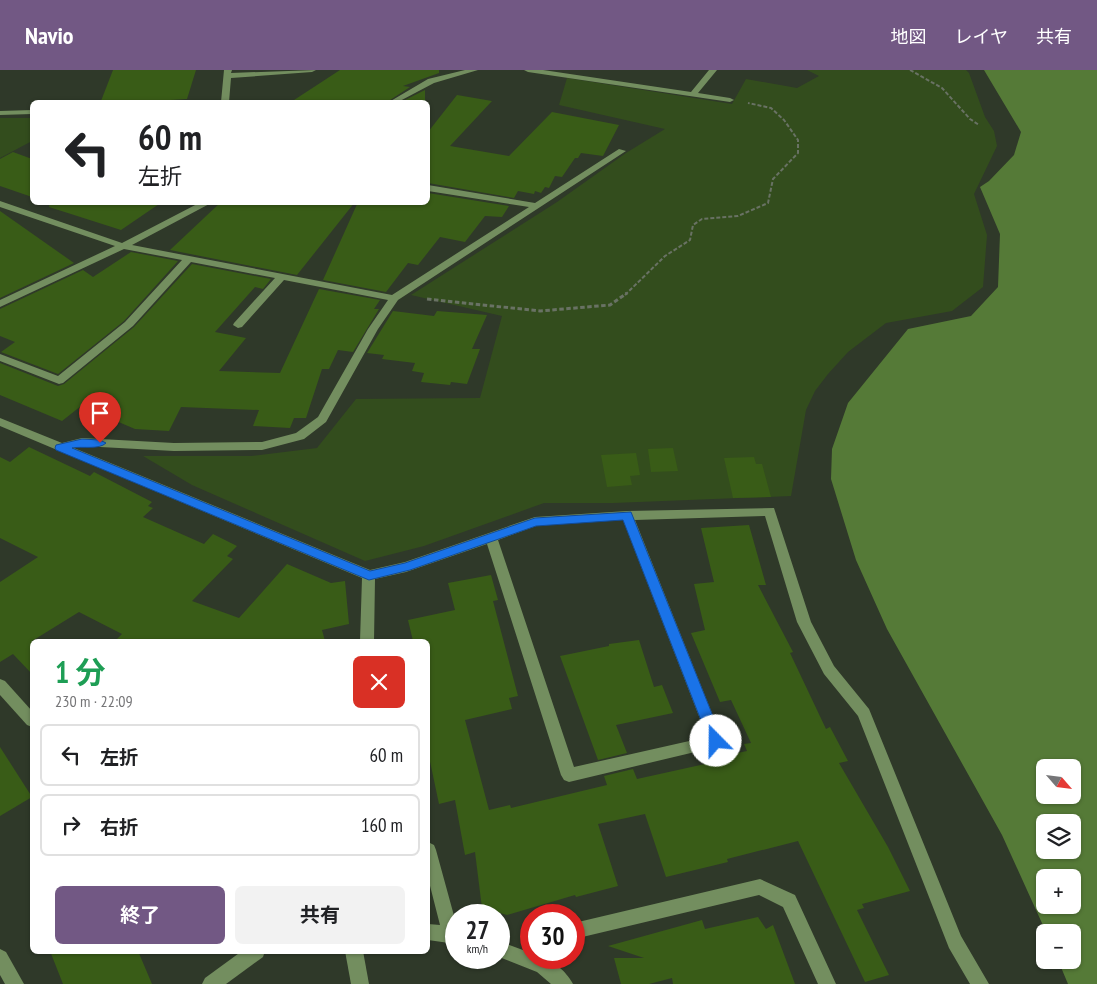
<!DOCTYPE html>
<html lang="ja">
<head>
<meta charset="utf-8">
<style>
  :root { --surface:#fff; --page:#f2f2f2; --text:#202124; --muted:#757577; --line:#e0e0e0; --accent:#725884 }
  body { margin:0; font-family:"PT Sans Narrow","Noto Sans JP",sans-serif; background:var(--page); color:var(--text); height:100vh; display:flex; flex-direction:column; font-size:19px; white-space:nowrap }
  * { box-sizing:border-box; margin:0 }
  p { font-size:16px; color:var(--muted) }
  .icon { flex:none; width:28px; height:28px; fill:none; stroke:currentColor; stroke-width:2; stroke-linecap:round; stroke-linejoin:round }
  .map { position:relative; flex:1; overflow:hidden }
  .sheet { position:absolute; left:30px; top:569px; width:400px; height:315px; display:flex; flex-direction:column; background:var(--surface); border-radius:8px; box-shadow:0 1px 4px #0004 }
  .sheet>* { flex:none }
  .guide { position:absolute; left:30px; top:30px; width:400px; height:105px; border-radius:8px; box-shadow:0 1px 4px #0004; background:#fff; color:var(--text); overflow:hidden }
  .needle { width:32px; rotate:118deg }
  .fabs { position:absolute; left:1036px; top:689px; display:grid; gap:10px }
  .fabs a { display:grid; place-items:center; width:45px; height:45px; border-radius:8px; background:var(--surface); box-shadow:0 1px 4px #0004; font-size:25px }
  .speed { position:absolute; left:445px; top:834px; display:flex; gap:10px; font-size:25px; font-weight:700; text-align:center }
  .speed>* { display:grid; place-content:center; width:65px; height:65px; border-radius:50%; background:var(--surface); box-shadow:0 1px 4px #0004; line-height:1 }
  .speed small { font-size:12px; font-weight:400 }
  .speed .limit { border:8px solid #d22; background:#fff; color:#111 }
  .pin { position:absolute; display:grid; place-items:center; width:42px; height:42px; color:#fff; margin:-51px -21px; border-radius:50% 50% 50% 0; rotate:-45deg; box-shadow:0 0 5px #0007 }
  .pin .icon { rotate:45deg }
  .me { position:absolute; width:55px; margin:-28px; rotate:338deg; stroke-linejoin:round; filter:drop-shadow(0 0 4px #0008) }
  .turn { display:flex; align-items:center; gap:18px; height:105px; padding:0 25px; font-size:22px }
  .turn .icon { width:65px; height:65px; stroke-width:2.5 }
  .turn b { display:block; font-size:35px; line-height:42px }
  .round { display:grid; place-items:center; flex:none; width:52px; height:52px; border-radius:8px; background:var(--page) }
  .summary { display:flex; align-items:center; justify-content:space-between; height:85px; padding:0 25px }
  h1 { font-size:30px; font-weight:700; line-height:38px; color:#1e9e55 }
  .primary-button { display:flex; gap:10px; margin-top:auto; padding:10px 25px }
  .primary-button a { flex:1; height:58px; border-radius:8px; background:var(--accent); color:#fff; font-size:20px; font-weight:700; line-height:58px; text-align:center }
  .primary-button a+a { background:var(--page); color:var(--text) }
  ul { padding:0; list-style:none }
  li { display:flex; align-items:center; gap:15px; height:62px; margin:0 10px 8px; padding:0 15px; border:2px solid var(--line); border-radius:8px }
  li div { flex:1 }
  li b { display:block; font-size:19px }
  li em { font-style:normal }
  header { display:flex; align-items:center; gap:30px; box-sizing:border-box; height:70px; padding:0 25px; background:var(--accent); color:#fff }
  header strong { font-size:24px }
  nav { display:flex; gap:28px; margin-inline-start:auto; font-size:18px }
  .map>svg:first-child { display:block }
  .green { fill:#334d1d }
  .water { fill:#557a37; fill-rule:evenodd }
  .building { fill:#395c17 }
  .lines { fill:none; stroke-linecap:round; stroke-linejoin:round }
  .path-far1 { stroke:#697264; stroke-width:2; stroke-dasharray:4 2; stroke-linecap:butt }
  .path { stroke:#697264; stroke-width:3; stroke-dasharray:4.5 2.5; stroke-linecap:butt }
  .minor { fill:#738e5f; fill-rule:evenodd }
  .route { fill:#1a73e8; stroke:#114b97 }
</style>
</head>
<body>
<header>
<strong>Navio</strong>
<nav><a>地図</a><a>レイヤ</a><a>共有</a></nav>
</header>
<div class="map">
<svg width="1097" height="914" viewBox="0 0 1097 914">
  <rect width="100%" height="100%" fill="#2f3929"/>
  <g class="green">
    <polygon points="807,0 966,0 969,3 985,47 994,61 997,76 974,124 987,165 983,217 952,241 886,253 848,282 828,304 815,321 806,340 791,426 613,433 544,433 424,476 365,491 192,415 143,386 251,386 317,378 356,329 480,328 502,246 411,225 557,132 626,83 665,59 559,35 567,8 732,34 746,9 797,18 819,6"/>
    <polygon points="0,48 32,48 32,71 0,88"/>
  </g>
  <path class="water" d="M984,0H1097V914H1068L1058,890H1072V862H1046L1002,765L887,559L856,490L831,409L832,379L848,333L908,259L971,246L998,217L1000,164L980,117L989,111L1014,85L1021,62ZM1045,698H1072V725H1045ZM1045,752H1072V780H1045ZM1045,808H1072V835H1045Z"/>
  <g class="building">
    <polygon points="113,0 196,0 187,29 138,32 101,31"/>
    <polygon points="340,0 439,0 439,3 403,16 410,17 387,32 291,32"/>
    <polygon points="425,20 425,32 401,32"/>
    <polygon points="457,25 492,31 450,76 509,86 552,42 619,55 603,86 581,83 578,88 575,88 562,107 555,106 549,118 545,117 541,123 535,121 534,124 518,121 514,128 428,113 428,62"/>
    <polygon points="13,82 32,89 32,127 0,116 0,89"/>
    <polygon points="428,123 509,136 502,147 485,146 465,172 440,167 418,195 408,193 386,222 323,210 358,132 428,132"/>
    <polygon points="50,132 162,132 121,160 49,137"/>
    <polygon points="221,132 355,132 297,205 170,180"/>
    <polygon points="0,141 74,193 0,228"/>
    <polygon points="131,182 178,191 124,251 58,304 1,282 15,272 0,266 0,239 83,200 93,207"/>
    <polygon points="192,194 271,209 263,219 255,217 215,262 246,268 219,301 280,303 319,219 380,230 374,239 379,239 353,282 338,280 329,299 322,299 306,348 294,348 290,358 253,356 259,340 181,337 169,361 135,359 81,336 62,351 0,325 0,293 58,316 64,314 134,257"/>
    <polygon points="393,241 434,246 437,241 487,245 472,279 480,279 467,314 451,312 450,315 421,312 424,303 412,301 415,293 382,289 384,285 367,283"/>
    <polygon points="29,377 90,406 94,402 152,432 148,436 153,438 143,447 204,474 213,464 237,476 227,486 233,489 192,531 239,548 287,494 331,513 345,511 349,554 322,560 325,571 115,571 122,564 79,542 32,571 32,604 13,584 0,592 0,512 38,487 0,468 0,387 10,392"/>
    <polygon points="673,378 678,401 651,402 648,379"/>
    <polygon points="636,383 640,405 630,406 632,415 607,417 601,385"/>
    <polygon points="754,387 756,394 762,394 771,427 733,428 724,388"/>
    <polygon points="749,455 766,515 758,515 793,582 790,583 826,659 830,657 848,691 839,693 888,777 910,821 862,834 864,838 857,840 889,905 865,912 798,771 727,789 728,792 666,807 645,744 598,754 618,816 576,827 575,825 507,845 482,838 475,782 465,785 455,730 439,734 428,682 428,571 413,571 408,550 455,540 448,513 491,505 498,530 493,531 518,626 509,628 512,639 465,650 489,740 510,735 511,738 607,715 604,706 633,699 637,709 705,694 703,690 747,681 744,674 751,673 731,630 720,632 691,563 705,560 694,514 714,512 701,458"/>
    <polygon points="639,570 654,617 662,615 673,643 616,655 627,683 598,690 560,586 609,576 609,574"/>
    <polygon points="0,677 32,727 0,746"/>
    <polygon points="758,847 766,859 773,855 795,914 673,914 672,908 649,914 621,914 614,888 644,888 608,876 702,850 705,859"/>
    <polygon points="50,881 138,881 152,914 63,914"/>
  </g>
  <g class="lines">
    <g class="path-far1">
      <polyline points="910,0 942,18 970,49 979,55"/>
      <polyline points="625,225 665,186 690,170 693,155 702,149 738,146 768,133 773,109 798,83 798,70 784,50 771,38 748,33"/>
    </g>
    <polyline class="path" points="427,229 540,241 610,235 627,223"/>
    <g class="minor">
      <polygon points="224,0 232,0 231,3 316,0 312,2 231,8 229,32 221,32"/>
      <polygon points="465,0 478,0 434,13 398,32 389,32 428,9"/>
      <polygon points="524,0 543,0 691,22 709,0 717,0 698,23 730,28 734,30 730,32 528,2"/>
      <polygon points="32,40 32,44 0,45 0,41"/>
      <path d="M619,79L626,81L398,230L378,259L326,352L304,369L262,380L174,381L82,376L74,378L370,500L405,492L535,447L627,441L774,438L811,552L834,596L869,639L961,866L989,914H970L949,878L858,646L824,604L797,552L765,446L635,450L723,671L721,676L716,677L569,712L564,710L561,705L487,474L406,502L375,509L374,571H360L362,508L0,356V348L62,373L82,368L174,373L262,372L296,363L318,347L368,259L388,230L284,210L242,257L238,258L233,255L234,253L275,208L191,192L133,256L63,313L59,314L0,291V284L58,306L125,252L182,190L124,179L0,237V230L115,176L0,137V131L122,173L201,132H213L132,175L392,225L529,137L428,121V115L535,133ZM604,450H623L707,667L574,697L498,470L536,456Z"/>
      <polygon points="0,609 5,611 32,641 32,657 27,655 0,625"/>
      <polygon points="428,772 434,775 436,780 456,853 456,874 428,870 428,854 440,855 428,808"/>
      <polygon points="760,809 795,825 836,914 818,914 783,837 759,825 574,869 574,853"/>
      <path d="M499,871L531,883V888C535,888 540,887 543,888C554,890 569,905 573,914H551L537,902L499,887Z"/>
      <polygon points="0,879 6,882 24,914 5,914 0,905"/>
      <polygon points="242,881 265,881 263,887 226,914 202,914 205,908"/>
      <polygon points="345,881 363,881 369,914 351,914"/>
    </g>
  </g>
  <path class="route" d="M82,369L100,370L106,373C99,380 82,376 72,378L370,501L405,493L535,448L631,442L723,671L721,675L716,677L711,675L709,671L623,450L536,456L410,500L369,510L56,380L55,378L56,375Z"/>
</svg>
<div class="fabs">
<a><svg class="needle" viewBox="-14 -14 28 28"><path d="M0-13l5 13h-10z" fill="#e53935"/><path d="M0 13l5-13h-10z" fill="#757577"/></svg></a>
<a><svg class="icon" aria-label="layers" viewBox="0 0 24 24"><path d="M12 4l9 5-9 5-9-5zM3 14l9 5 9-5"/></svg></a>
<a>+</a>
<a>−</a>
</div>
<div class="speed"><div>27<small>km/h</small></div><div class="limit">30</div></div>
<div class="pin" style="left:100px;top:373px;background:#d93025"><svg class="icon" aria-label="arrive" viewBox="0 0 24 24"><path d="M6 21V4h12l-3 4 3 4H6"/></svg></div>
<svg class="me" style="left:716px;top:671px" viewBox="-20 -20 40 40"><circle r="19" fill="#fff"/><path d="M0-13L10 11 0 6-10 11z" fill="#1a73e8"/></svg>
<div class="guide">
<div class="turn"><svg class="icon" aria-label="left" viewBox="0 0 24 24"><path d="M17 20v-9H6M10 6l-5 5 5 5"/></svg><div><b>60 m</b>左折</div></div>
</div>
<section class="sheet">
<div class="summary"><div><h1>1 分</h1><p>230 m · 22:09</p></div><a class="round" style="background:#d93025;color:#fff"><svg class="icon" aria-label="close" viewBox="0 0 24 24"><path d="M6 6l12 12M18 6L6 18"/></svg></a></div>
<ul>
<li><svg class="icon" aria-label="left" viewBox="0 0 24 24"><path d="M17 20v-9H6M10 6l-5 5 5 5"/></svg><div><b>左折</b></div><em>60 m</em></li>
<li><svg class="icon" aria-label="right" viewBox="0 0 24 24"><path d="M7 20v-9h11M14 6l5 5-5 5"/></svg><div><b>右折</b></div><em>160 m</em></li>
</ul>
<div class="primary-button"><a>終了</a><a>共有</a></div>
</section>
</div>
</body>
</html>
